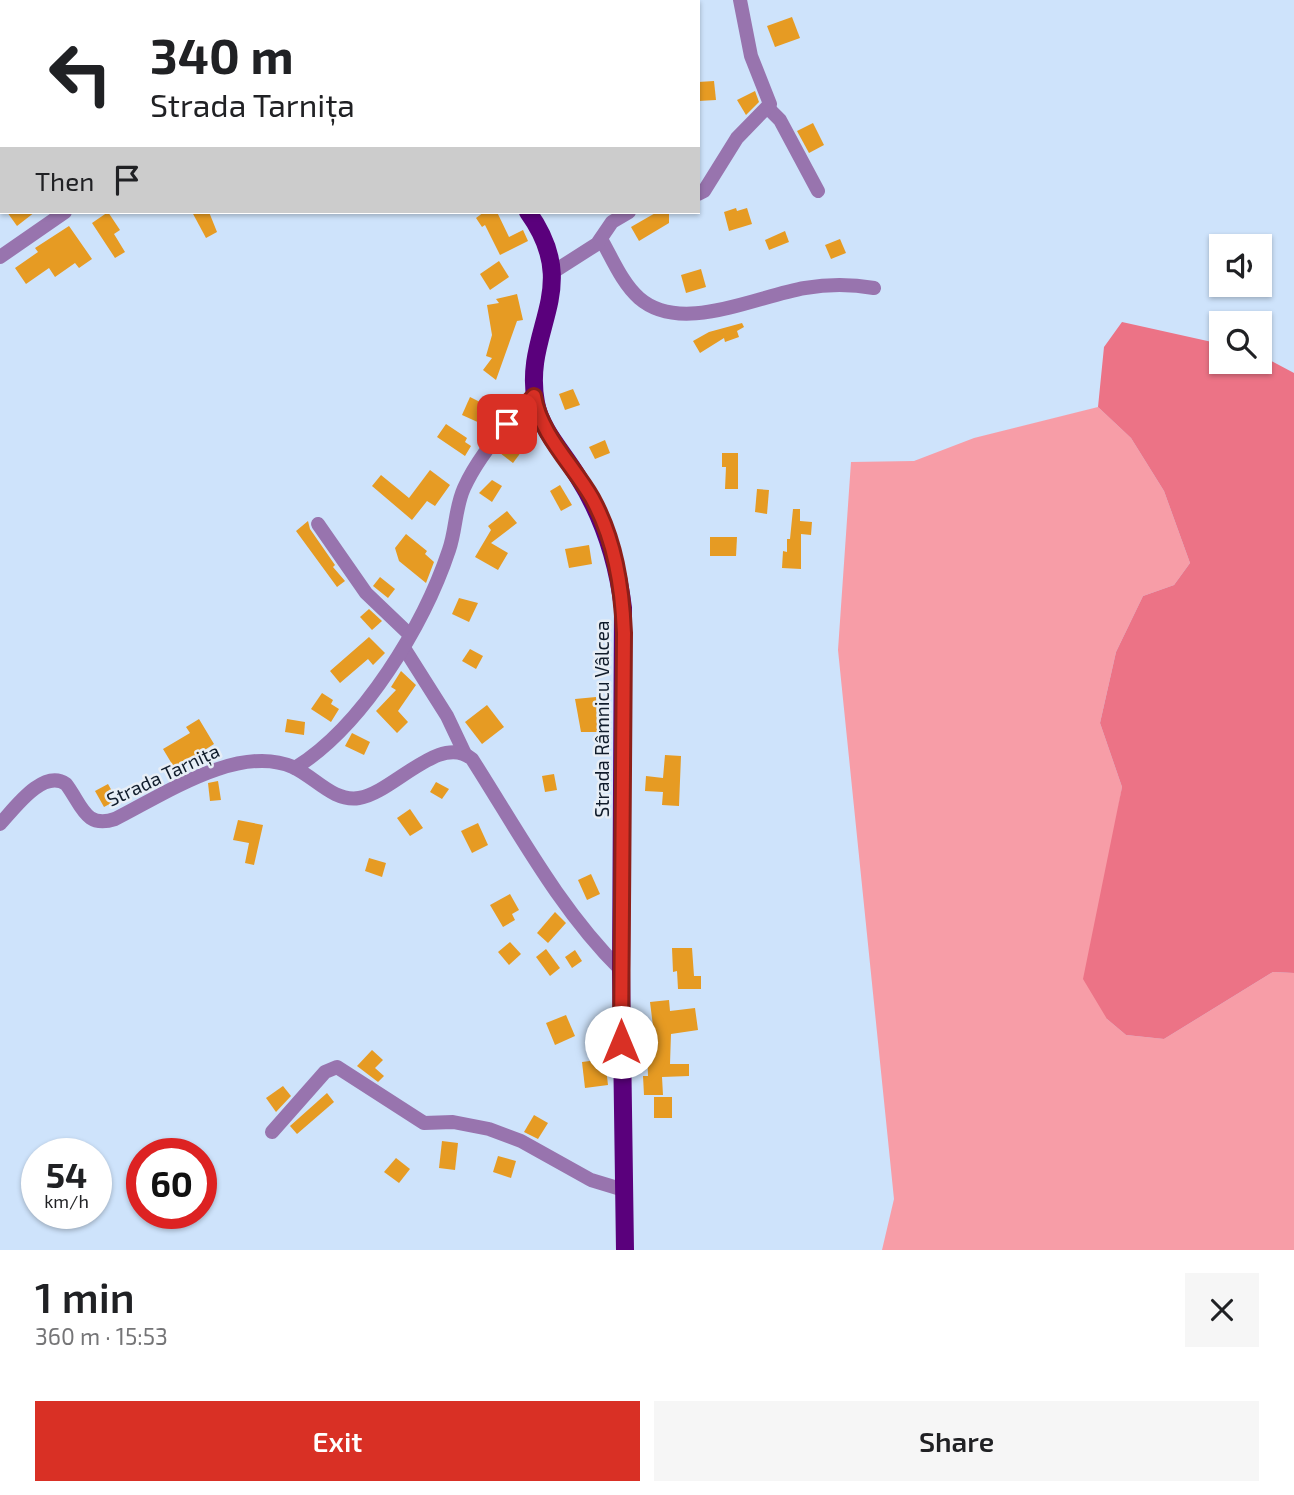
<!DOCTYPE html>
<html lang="en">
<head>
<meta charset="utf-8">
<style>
  :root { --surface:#fff; --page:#f6f6f6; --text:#202124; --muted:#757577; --accent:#d93025 }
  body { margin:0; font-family:"Exo 2",sans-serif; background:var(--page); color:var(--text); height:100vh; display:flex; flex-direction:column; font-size:26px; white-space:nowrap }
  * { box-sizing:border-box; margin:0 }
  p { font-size:23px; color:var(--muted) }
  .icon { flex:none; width:38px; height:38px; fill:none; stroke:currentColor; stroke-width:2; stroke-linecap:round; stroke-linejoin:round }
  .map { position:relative; height:1250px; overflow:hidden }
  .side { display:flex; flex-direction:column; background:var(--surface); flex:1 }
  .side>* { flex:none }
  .top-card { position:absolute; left:0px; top:0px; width:700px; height:214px; box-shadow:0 2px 5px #0004; background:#fff; color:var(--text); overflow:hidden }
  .controls { position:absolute; left:1209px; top:234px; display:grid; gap:14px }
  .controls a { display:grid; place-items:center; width:63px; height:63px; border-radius:0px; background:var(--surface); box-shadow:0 2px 5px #0004; font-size:35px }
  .speed { position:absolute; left:21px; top:1138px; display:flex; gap:14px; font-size:35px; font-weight:700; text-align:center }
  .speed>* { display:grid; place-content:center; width:91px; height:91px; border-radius:50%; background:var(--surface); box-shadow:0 2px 5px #0004; line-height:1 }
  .speed small { font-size:18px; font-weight:400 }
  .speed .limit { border:10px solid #d22; background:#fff; color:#111 }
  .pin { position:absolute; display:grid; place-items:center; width:60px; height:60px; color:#fff; margin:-30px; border-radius:14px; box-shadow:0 4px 10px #0006 }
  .me { position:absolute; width:77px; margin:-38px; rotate:0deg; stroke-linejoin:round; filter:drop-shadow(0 0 5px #0008) }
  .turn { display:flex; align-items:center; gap:24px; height:147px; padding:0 35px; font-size:32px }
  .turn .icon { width:91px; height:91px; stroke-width:2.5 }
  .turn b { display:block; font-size:49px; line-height:60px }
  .then { display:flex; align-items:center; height:66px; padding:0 35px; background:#0003; gap:14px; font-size:26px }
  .round { display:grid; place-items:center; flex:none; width:74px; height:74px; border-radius:0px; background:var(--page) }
  .summary { display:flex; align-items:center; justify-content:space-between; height:119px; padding:0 35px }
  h1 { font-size:42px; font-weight:600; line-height:52px }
  .button { display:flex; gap:14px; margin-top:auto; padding:14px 35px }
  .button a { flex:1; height:80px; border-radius:0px; background:var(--accent); color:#fff; font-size:28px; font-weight:600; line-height:80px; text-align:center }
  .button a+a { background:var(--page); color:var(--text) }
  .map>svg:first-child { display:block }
  .green { fill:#f79da7 }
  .forest { fill:#ec7386 }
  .building { fill:#e69b23 }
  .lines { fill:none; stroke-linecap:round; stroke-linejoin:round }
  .minor { stroke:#9874ae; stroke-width:14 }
  .major { stroke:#5a007c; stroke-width:18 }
  .route-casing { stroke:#8d1f18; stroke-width:18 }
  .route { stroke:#d93025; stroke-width:12 }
  .labels { text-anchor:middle; stroke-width:5; stroke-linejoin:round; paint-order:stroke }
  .street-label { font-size:19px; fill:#101c2b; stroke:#e7eef6 }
</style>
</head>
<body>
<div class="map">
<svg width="1294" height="1250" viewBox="0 0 1294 1250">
  <rect width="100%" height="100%" fill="#cee3fb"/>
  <polygon class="green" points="1098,407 1131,438 1164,491 1190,563 1174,585 1143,596 1116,652 1100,723 1122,787 1110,856 1107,1019 1126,1035 1164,1039 1273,972 1294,973 1294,1250 882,1250 894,1199 838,650 851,462 914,461 974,438"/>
  <polygon class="forest" points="1122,322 1221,344 1222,362 1260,362 1260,355 1294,373 1294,973 1273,972 1164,1039 1126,1035 1107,1019 1083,979 1122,787 1100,723 1116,652 1143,596 1174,585 1190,563 1164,491 1131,438 1098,407 1104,347"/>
  <g class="building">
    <polygon points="792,17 800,38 775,47 767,26"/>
    <polygon points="714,81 716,100 698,101 698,82"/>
    <polygon points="755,91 759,102 746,115 737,100"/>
    <polygon points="813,123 824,145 809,153 797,131"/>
    <polygon points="736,208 737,211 747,208 752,224 729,231 724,212"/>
    <polygon points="7,212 35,212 17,226"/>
    <polygon points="108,212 120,230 114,234 125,252 115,258 92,223"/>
    <polygon points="192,212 209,212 217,232 206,238"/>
    <polygon points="484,212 497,212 509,237 523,230 528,241 500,255 485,225 482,227 476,218"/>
    <polygon points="657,212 669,212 669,223 639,241 631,227"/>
    <polygon points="69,226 92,259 79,268 75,263 55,277 49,268 26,284 15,268 38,252 35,248"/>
    <polygon points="785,231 789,242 769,250 765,240"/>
    <polygon points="840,239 846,253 831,259 825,245"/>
    <polygon points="499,261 509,277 490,290 480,274"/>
    <polygon points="701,269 706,287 686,293 681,275"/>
    <polygon points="517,294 523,320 517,321 496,380 483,370 492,358 486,356 492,335 487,305 499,303 496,299"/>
    <polygon points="742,323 744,327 737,331 739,337 725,342 724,338 700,353 693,341 709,332"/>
    <polygon points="573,389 580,405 565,410 559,394"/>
    <polygon points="470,397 490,407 482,424 462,415"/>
    <polygon points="446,424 467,438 465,442 471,446 465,456 437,437"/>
    <polygon points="517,430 530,440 513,463 500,453"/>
    <polygon points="605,440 610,453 595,459 589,447"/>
    <polygon points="722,453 738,453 738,489 725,489 726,467 722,467"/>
    <polygon points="430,470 450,485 435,506 427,501 412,520 372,486 381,475 409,498"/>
    <polygon points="492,480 502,486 492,502 479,493"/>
    <polygon points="560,485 572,505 561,511 550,491"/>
    <polygon points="757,489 769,490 767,514 755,512"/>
    <polygon points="793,509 800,509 800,521 812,522 811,535 801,534 801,569 782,568 783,551 787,552 787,539 790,539"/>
    <polygon points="507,511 517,523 491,543 508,553 498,570 475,557 491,530 488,526"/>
    <polygon points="308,521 310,529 335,565 333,567 345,581 337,587 296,531"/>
    <polygon points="406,534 427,551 425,554 434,562 426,583 399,561 395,548"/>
    <polygon points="710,537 737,537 736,556 710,556"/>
    <polygon points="589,545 592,564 569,568 565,549"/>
    <polygon points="380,577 395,589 388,598 373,586"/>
    <polygon points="459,598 478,603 469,622 452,614"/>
    <polygon points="369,609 382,621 372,630 360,617"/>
    <polygon points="369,637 385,653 373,665 368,659 340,683 330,671"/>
    <polygon points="470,649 483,656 476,669 462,661"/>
    <polygon points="401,671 416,685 398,711 408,722 397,733 376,711 396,690 391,687"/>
    <polygon points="322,693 333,700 331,704 339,709 331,722 311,709"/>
    <polygon points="596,697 597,732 581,732 575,699"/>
    <polygon points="487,705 504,727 482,744 465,722"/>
    <polygon points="199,719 214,744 175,769 163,749 190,733 186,727"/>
    <polygon points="287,719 305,722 304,735 285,732"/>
    <polygon points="352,733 370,742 364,755 345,746"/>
    <polygon points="665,755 681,756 679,806 662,805 663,792 645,791 646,776 663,778"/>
    <polygon points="554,774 557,790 545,792 542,776"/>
    <polygon points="218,781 221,800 210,801 208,783"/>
    <polygon points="436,782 449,789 442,799 430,792"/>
    <polygon points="108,784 117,800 104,807 95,791"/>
    <polygon points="410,809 423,828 410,836 397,818"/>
    <polygon points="238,820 263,825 254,865 245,863 249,843 233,840"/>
    <polygon points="478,823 488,845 472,853 461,831"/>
    <polygon points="369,858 386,863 382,877 365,871"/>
    <polygon points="591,874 600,894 587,900 578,880"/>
    <polygon points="510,894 519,910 512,914 515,920 503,927 490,905"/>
    <polygon points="555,912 566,923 548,943 537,933"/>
    <polygon points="510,942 521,954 509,965 498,952"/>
    <polygon points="672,948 692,948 694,976 701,976 701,989 678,989 677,971 673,972"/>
    <polygon points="546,949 560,968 550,976 536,957"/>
    <polygon points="575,950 582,961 572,968 565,957"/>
    <polygon points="669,1000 670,1011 695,1008 698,1030 671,1034 670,1064 689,1064 689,1076 662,1077 663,1095 644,1095 643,1076 648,1076 647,1048 650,1048 650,1034 654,1034 650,1002"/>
    <polygon points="566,1015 575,1036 555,1045 546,1023"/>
    <polygon points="372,1050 383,1060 375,1068 384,1076 378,1082 357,1066"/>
    <polygon points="605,1059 608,1085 585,1088 582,1062"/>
    <polygon points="283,1086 291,1096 276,1112 266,1098"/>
    <polygon points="327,1093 334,1102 297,1134 290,1126"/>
    <rect x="654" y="1097" width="18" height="21"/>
    <polygon points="534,1115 548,1123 538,1139 524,1132"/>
    <polygon points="442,1141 458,1143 455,1170 439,1168"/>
    <polygon points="498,1156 516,1161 511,1178 493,1172"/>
    <polygon points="396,1158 410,1169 399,1183 384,1172"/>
  </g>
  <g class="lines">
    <g class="minor">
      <polyline points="65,0 95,2"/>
      <polyline points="29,2 58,0"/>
      <polyline points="0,8 2,7"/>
      <polyline points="768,108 780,120 818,191"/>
      <polyline points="698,194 704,191 737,138 770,104 751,56 740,0"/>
      <path d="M601,239C612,258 622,283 639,298C681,335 756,296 805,288C828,284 851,284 874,288"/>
      <polyline points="0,257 65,212"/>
      <polyline points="553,272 597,244 612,222 629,212"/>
      <polyline points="318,524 366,593 410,635"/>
      <polyline points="404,648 447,716 465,754"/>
      <path d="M295,768C363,726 424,625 449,550C456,530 455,508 464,488C480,453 508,422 535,396"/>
      <path d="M0,824C14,809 43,768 66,784C82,805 85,829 115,819C163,795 239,743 293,767C315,777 333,802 359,798C393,793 440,732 472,759C518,831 560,910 621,970"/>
      <polyline points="272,1132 325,1072 337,1067 424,1123 453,1122 489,1129 521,1141 591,1180 624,1190"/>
    </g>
    <g class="major">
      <polyline points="299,0 300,2"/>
      <path d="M528,212C584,290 522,329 536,403C541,430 564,453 578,477C604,518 617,560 623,608L621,970L625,1250"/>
    </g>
  </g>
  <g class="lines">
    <g class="route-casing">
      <path id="route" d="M507,424L534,396C540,434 573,465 592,498C615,540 622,586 624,633L621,1042"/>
    </g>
    <use href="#route" class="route"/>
  </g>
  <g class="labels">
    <g class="street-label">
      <text transform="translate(602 719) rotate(-90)" y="7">Strada Râmnicu Vâlcea</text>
      <text transform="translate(163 775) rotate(-25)" y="7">Strada Tarnița</text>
    </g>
  </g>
</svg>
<div class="controls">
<a><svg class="icon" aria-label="sound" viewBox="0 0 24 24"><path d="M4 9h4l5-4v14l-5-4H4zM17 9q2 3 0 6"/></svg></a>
<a><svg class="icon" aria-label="search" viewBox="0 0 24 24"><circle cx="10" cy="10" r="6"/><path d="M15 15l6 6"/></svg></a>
</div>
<div class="speed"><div>54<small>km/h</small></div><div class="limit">60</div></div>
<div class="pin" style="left:507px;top:424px;background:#d93025"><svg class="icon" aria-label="arrive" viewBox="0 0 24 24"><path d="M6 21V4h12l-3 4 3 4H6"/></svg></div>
<svg class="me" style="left:621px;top:1042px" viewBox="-20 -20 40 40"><circle r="19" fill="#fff"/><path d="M0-13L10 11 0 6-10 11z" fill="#d93025"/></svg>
<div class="top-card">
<div class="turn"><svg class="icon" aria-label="left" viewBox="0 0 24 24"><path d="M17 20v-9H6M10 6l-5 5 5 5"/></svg><div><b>340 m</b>Strada Tarnița</div></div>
<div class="then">Then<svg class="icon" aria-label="arrive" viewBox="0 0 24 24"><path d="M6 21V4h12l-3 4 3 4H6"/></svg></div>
</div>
</div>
<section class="side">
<div class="summary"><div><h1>1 min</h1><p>360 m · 15:53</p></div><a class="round"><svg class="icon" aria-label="close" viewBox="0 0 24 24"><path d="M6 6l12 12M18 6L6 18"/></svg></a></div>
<div class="button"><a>Exit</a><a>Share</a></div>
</section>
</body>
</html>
